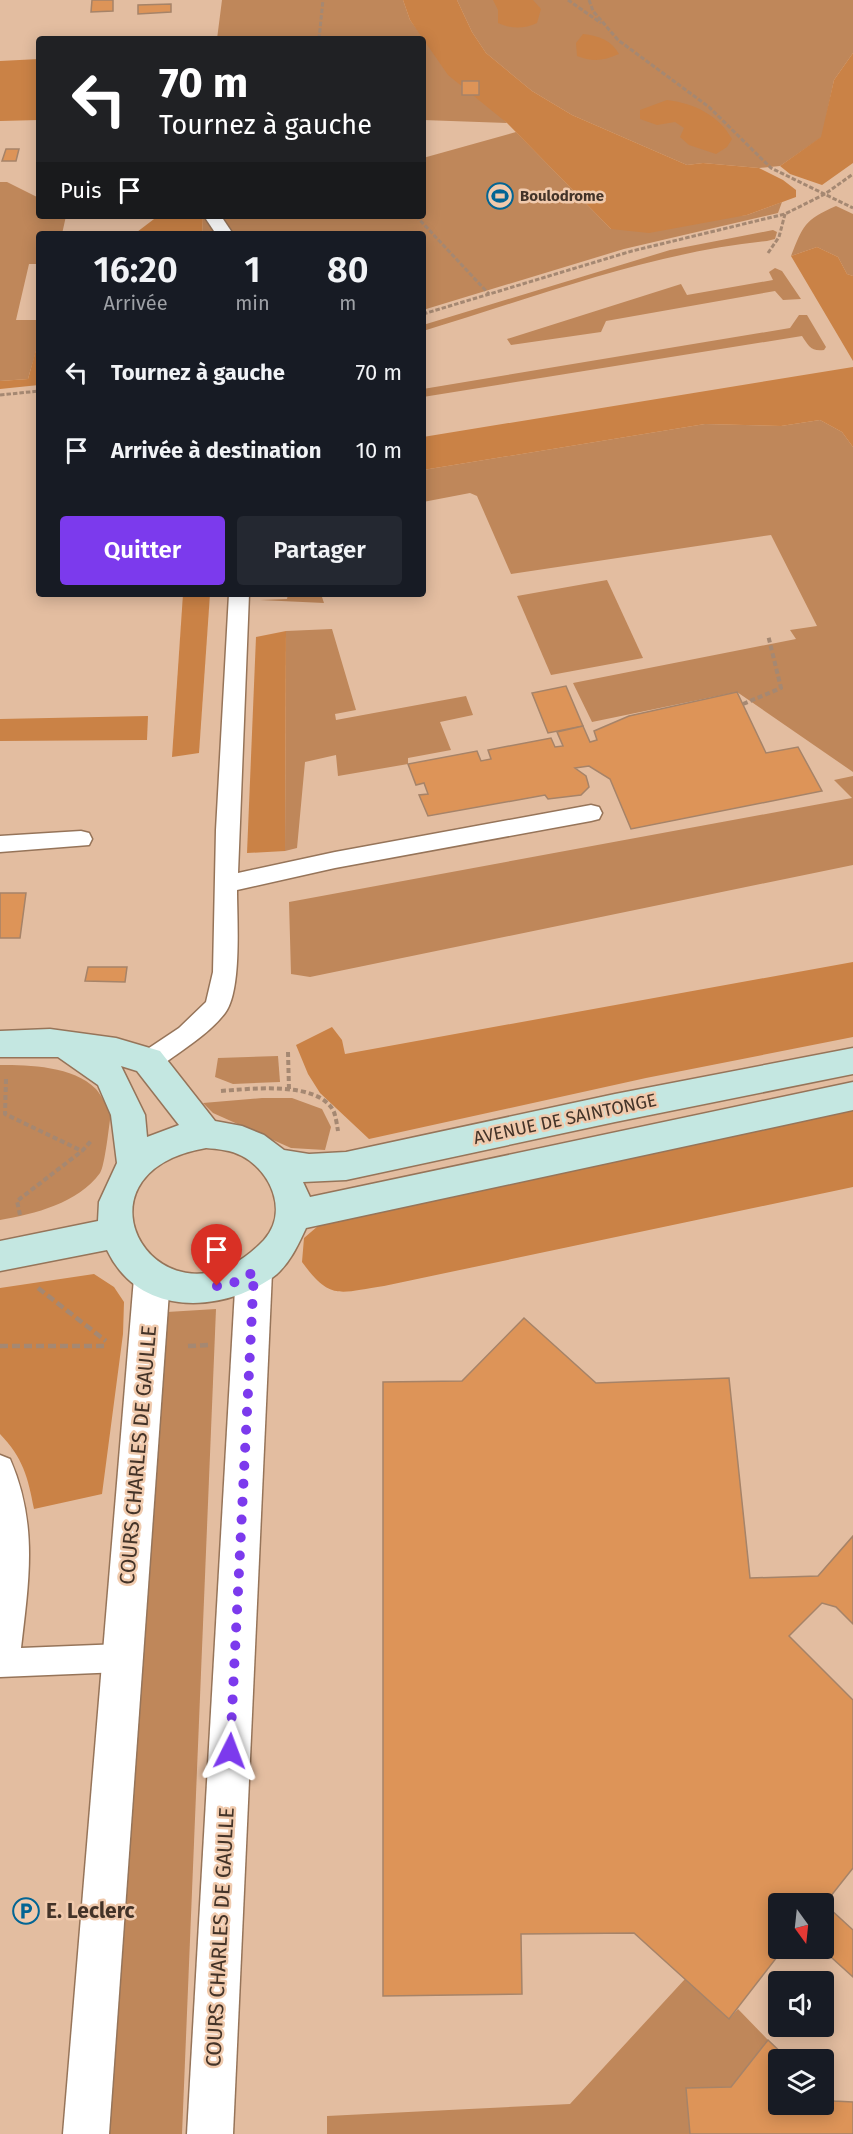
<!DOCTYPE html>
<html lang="fr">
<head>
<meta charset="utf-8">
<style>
  :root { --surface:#171b24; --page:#242831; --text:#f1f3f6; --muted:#9ea1a6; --accent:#7c3aed }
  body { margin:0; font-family:"Fira Sans",sans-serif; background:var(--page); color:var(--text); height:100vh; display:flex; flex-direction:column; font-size:22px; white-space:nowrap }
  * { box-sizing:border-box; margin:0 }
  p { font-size:20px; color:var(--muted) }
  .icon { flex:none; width:33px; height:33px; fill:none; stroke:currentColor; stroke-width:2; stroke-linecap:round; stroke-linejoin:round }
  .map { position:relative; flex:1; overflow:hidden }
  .sheet { position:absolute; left:36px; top:231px; width:390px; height:366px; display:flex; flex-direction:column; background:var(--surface); border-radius:6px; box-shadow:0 3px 15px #0003 }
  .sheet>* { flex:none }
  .banner { position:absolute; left:36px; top:36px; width:390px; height:183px; border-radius:6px; box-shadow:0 3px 15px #0003; background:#202124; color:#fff; overflow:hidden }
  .needle { width:39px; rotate:165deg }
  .fabs { position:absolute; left:768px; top:1893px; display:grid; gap:12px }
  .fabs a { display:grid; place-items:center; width:66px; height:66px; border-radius:6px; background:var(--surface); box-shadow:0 3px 15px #0003; font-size:30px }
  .pin { position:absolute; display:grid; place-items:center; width:51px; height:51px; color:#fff; margin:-62px -26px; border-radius:50% 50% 50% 0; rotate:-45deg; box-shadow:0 0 6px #0007 }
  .pin .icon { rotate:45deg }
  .me { position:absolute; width:66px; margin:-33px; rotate:3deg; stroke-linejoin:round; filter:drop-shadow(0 0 4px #0008) }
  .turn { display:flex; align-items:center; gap:21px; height:126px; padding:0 24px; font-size:27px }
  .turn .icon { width:78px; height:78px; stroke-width:2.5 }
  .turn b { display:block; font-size:42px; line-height:51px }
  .then { display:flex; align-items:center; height:57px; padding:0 24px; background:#0003; gap:12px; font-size:22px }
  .eta { display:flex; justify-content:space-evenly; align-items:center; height:102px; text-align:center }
  .eta b { font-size:36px; font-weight:600; line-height:42px }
  .action { display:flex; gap:12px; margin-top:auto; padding:12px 24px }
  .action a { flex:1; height:69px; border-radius:6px; background:var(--accent); color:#fff; font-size:24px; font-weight:600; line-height:69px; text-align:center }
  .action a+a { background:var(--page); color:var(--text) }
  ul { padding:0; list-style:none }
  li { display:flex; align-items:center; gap:18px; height:78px; padding:0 24px }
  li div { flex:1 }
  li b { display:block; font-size:22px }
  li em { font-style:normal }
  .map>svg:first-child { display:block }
  .green { fill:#bf875a }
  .forest { fill:#ca8246 }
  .building { fill:#dd9458; stroke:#a68368; stroke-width:1.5 }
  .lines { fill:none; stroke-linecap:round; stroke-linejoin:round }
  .lane-casing { stroke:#967459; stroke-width:3 }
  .street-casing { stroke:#967459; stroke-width:3 }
  .secondary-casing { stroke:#967459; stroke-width:3 }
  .path-far2 { stroke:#a58872; stroke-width:3; stroke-dasharray:4.5 2; stroke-linecap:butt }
  .path-far1 { stroke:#a58872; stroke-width:4; stroke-dasharray:5 3; stroke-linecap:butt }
  .path { stroke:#a58872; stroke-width:4.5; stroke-dasharray:8 4; stroke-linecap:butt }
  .lane { fill:#fff; fill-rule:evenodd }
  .street { fill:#fff; fill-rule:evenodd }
  .secondary { fill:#c4e7e1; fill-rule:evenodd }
  .route { stroke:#7c3aed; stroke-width:10; stroke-dasharray:0 18 }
  .labels { text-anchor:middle; stroke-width:5; stroke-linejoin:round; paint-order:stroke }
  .far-poi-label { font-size:15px; font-weight:bold; fill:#433328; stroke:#f0caad; text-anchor:start }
  .street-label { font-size:18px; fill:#433328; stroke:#f0caad }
  .near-street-label { font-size:21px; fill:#433328; stroke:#f0caad }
  .near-poi-label { font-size:21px; font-weight:bold; fill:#433328; stroke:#f0caad; text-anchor:start }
</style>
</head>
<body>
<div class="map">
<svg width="853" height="2134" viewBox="0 0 853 2134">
  <rect width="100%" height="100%" fill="#e3bda0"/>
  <g class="green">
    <polygon points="222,0 403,0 410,20 426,41 507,123 423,120 423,39 217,39"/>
    <polygon points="457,0 853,0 853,53 834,80 822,137 780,166 759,168 703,163 687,165 572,115 532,91 486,53 472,32"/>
    <polygon points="516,132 611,229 747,215 782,202 778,213 624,249 423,310 423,234 202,234 203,216 423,216 423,158"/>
    <path d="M0,182H7L39,198V216H66L62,234H39V264H29L16,320H37C42,340 33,360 28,379L0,381Z"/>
    <path d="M836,206L853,214V276L847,274L838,257L817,247L791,256C803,226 804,220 836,206Z"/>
    <path d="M773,230L777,232L775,239L767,241C649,253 536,297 423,331V325L670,250Z"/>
    <polygon points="775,268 782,271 801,299 783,300 775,291 606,321 601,332 511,345 507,339 681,284 687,295 773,280 769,272"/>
    <path d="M799,315H807L826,347L824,350C811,352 808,345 802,336L423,397V389L790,328Z"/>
    <polygon points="820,420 842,432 853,447 853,772 737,692 592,722 573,683 796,639 790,630 817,626 771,535 511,574 477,496 470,493 423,502 423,470 705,424 781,426"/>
    <polygon points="607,580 643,658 551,675 517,596"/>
    <polygon points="288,594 321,594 324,603 260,600 287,599"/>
    <polygon points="332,629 356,710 335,714 336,720 466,696 473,715 440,722 451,750 408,758 408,764 338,776 336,755 305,762 297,848 285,851 286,631"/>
    <polygon points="853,776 853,865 310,977 291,974 289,902 852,798 834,780"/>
    <polygon points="278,1056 280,1082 233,1084 215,1077 218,1058"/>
    <path d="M0,1065C30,1065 73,1066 96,1089C102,1096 106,1106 111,1113C109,1125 105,1166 100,1173C78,1203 35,1214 0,1220Z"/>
    <polygon points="262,1098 292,1098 322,1109 331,1127 325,1150 291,1148 213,1113 203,1103"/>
    <polygon points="216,1309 182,2134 109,2134 167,1312"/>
    <polygon points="685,1979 729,2019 738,2009 768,2040 731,2087 686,2088 690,2134 327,2134 327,2116 570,2104"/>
  </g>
  <g class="forest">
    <polygon points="403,0 457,0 472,32 486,53 532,91 572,115 687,165 703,163 759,168 783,180 796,190 796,197 747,215 649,233 611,229 507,123 448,75 410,20"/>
    <path d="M493,0H533L541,9L537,23C524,29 511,29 498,23V10Z"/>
    <path d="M583,34C599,36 611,40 619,54C603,61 593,62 577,56L576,43Z"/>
    <polygon points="853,53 853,163 822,185 790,174 780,166 821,137 834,80"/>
    <polygon points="39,59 39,120 0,121 0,61"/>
    <path d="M667,100C693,103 719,115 732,139L727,147L716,154L689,145L680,137L684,128L675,122L657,125L640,119V110Z"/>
    <polygon points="158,216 203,216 202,234 137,234 137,232"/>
    <polygon points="817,247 838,257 847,274 853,276 853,361 791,256"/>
    <polygon points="39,339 39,385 0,389 0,381 28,379"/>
    <polygon points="853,367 853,447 842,432 820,420 781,426 705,424 423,470 423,437"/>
    <polygon points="183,594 210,594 199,753 172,757"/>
    <polygon points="286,631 285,851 247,853 256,637"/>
    <polygon points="148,716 147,740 0,741 0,719"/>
    <polygon points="853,962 853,1037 646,1078 369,1139 320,1093 308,1074 296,1045 332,1027 342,1040 345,1054"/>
    <path d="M853,1105V1187L384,1286C340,1292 331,1302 302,1262L304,1238L325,1220Z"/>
    <path d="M94,1274L114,1287L124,1302L123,1334L102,1494L34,1509C28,1477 23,1458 0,1434V1288Z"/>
  </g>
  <g class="building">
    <polygon points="92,0 113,0 113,11 91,12"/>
    <polygon points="171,4 171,12 138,14 138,5"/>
    <rect x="462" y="81" width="17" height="14"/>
    <polygon points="6,149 19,149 16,161 2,161"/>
    <polygon points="566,686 583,726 548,733 532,693"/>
    <polygon points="737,692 766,753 798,747 822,791 631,829 610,779 589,766 575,768 586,776 588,783 589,787 581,795 548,799 545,795 428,816 419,795 428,794 424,783 416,785 408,764 477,751 481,761 491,759 488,750 551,738 555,747 563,746 557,732 583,726 590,742 597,740 594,731 629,716"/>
    <polygon points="0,893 26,893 20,938 0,938"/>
    <polygon points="88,967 127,967 125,982 85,981"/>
    <polygon points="524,1318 596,1383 729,1378 750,1578 818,1576 853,1536 853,1624 836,1607 822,1603 789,1636 853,1700 853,1868 830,1897 829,1908 853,1930 853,1977 821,1948 824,1948 824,1904 778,1904 778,1948 784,1948 729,2019 634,1933 521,1934 522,1994 383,1996 383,1382 462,1381"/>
    <polygon points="768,2040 789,2060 778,2060 778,2104 824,2104 824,2091 834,2101 853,2102 853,2134 690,2134 686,2088 731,2087"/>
  </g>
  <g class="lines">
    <g class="lane-casing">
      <g id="lane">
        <polygon points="204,216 221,216 233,234 216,234"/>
        <path d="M229,594H249L238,873L335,852L591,805L599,807L602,813L599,819L591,821L335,868L237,890C237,919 242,991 225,1013C212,1030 193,1043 176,1055C164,1063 154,1073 140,1068L136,1061L140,1054L179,1028L206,1002L213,972L216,830Z"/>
        <polygon points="81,831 89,833 92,839 89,845 0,852 0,836"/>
        <path d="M0,1455L10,1459C38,1523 29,1580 21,1648L121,1644L131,1648L136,1658L131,1668L121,1672L0,1677Z"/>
      </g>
    </g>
    <g class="street-casing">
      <g id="street">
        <polygon points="254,1256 267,1261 272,1272 233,2134 187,2134 236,1272 241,1261"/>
        <polygon points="152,1262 165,1267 170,1278 109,2134 63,2134 134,1278 139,1267"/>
      </g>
    </g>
    <g class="secondary-casing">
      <path id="secondary" d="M50,1029L116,1038L160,1051L215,1121L242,1126L264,1135L284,1150L309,1154L346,1152L615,1094L853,1048V1074L615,1122L346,1180L303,1182L310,1197L853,1082V1110L306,1228C298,1245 291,1261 277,1274C266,1283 253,1289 241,1294C189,1313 132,1303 107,1250L0,1271V1241L98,1221L99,1202L117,1163L111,1115L98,1085L58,1057H0V1031ZM121,1066L137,1071L179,1125L147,1137L145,1115ZM206,1148C218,1149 231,1150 242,1156C271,1171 289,1212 264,1240C164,1345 57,1174 206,1148Z"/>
    </g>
    <g class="path-far2">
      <polyline points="568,0 601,23"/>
      <polyline points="589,0 593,11 618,40 709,107 771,168 853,208"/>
      <polyline points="319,39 323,0"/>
      <polyline points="416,216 489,294"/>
      <polyline points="768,253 779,237 785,214"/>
      <polyline points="423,314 632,251 785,214 825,194 853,174"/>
      <polyline points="0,395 39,391"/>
    </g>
    <g class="path-far1">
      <polyline points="743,704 781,688 768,635"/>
      <polyline points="288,1052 289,1089"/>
      <polyline points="6,1079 5,1114 82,1151"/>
      <path d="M221,1091C249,1089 319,1080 334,1112C336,1118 337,1125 338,1131"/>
      <polyline points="20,1215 17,1201 82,1151 91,1141"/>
    </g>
    <g class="path">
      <polyline points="38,1288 106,1341"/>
      <polyline points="0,1346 105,1346"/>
      <polyline points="188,1346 210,1345"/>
    </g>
    <use href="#lane" class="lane"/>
    <use href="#street" class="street"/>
    <use href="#secondary" class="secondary"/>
  </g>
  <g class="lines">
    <polyline class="route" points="217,1286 231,1284 254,1272 230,1751"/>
  </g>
  <defs>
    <g id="stadium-ring" transform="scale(1.35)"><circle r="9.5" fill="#f0caad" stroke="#026594" stroke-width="1.5"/><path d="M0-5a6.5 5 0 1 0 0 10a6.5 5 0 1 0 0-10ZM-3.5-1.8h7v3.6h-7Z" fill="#026594"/></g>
    <g id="parking-ring" transform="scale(1.35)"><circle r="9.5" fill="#f0caad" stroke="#026594" stroke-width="1.5"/><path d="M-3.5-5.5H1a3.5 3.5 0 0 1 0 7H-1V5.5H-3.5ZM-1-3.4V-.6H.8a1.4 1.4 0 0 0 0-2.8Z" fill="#026594"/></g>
  </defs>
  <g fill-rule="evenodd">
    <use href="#stadium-ring" x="500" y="196"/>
    <use href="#parking-ring" x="26" y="1911"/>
  </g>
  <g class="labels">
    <g class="far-poi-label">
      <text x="520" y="201">Boulodrome</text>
    </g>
    <g class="street-label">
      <text transform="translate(565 1119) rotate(-12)" y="6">AVENUE DE SAINTONGE</text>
    </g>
    <g class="near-street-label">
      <text transform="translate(138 1455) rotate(-85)" y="7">COURS CHARLES DE GAULLE</text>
      <text transform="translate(220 1937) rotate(-87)" y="7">COURS CHARLES DE GAULLE</text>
    </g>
    <g class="near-poi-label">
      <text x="46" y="1918">E. Leclerc</text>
    </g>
  </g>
</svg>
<div class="fabs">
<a><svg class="needle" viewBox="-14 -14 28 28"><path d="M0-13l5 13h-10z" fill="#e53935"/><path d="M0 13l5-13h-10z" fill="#9ea1a6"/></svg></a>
<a><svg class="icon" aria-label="sound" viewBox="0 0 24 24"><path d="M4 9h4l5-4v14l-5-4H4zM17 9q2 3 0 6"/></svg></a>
<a><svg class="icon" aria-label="layers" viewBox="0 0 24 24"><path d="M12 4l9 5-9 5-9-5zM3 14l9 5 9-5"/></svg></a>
</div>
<div class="pin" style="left:217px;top:1286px;background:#d93025"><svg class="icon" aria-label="arrive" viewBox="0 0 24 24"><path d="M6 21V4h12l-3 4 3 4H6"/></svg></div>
<svg class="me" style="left:230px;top:1751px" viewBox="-20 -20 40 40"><path d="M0-17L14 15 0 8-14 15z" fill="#7c3aed" stroke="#fff" stroke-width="4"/></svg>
<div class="banner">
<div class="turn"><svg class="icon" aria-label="left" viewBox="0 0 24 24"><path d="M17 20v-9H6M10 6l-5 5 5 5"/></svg><div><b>70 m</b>Tournez à gauche</div></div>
<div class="then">Puis<svg class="icon" aria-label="arrive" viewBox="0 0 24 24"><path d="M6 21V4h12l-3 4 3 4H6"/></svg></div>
</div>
<section class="sheet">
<div class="eta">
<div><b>16:20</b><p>Arrivée</p></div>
<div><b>1</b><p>min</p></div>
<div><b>80</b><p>m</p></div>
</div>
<ul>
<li><svg class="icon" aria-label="left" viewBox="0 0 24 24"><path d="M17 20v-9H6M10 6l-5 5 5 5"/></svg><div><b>Tournez à gauche</b></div><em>70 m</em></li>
<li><svg class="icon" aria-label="arrive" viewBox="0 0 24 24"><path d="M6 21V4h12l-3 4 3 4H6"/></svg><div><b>Arrivée à destination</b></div><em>10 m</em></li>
</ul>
<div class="action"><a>Quitter</a><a>Partager</a></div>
</section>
</div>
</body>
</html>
